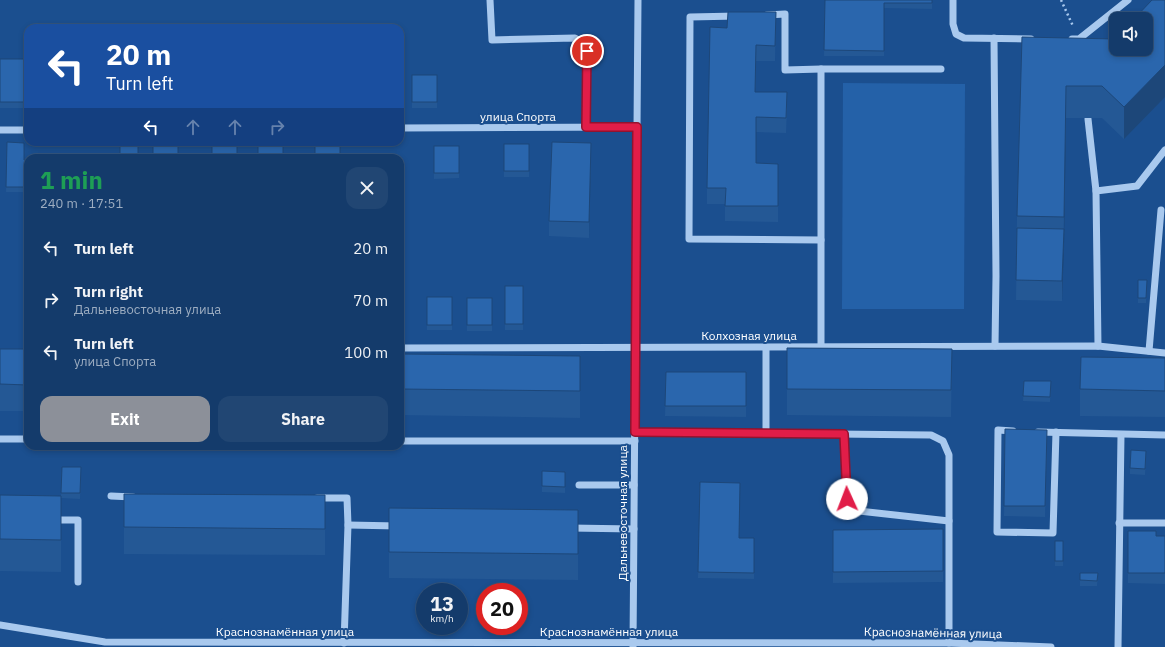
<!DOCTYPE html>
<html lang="en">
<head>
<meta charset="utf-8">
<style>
  :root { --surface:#143b6b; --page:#214673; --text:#f1f3f6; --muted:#9dadc1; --line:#33557e; --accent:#8c9099 }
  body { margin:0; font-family:"IBM Plex Sans",sans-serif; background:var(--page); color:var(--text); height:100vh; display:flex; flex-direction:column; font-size:15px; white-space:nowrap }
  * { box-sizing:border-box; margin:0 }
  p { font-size:13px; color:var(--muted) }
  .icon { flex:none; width:22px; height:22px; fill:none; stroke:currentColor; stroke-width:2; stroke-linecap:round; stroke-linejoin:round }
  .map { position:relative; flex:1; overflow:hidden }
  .details { position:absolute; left:24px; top:154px; width:380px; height:296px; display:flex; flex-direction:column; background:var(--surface); border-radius:12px; box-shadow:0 2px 6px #0003,0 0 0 1px var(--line) }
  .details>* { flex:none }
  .top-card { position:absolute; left:24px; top:24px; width:380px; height:122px; border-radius:12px; box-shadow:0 2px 6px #0003,0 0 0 1px var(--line); background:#1a4fa0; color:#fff; overflow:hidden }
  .buttons { position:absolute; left:1109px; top:12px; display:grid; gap:8px }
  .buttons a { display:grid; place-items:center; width:44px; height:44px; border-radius:8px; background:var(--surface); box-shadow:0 2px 6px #0003,0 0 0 1px var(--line); font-size:20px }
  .speed { position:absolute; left:416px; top:583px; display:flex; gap:8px; font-size:20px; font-weight:700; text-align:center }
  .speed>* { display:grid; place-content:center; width:52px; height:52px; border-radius:50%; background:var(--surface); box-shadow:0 2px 6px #0003,0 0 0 1px var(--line); line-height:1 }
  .speed small { font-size:10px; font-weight:400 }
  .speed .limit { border:6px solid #d22; background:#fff; color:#111 }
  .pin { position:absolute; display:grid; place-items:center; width:34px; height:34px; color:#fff; margin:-17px; border:2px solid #fff; border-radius:50%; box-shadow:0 1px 4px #0007 }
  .me { position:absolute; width:44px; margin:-22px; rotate:358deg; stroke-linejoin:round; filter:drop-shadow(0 0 3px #0008) }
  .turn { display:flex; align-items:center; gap:14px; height:84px; padding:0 16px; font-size:18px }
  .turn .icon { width:52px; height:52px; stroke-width:2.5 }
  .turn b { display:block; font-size:28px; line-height:34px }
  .lanes { display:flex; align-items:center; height:38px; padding:0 16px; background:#0003; justify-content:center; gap:20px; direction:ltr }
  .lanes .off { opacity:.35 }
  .round { display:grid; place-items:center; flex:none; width:42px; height:42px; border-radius:12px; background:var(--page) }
  .headline { display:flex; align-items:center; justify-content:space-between; height:68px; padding:0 16px }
  h1 { font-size:24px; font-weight:700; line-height:30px; color:#1e9e55 }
  .primary-button { display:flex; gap:8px; margin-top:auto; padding:8px 16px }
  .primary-button a { flex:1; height:46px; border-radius:12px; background:var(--accent); color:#fff; font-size:16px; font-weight:700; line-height:46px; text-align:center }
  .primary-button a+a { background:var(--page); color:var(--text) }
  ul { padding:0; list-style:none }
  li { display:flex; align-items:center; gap:12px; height:52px; padding:0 16px }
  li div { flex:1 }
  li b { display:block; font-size:15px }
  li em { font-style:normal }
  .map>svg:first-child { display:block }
  .green { fill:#2461a8 }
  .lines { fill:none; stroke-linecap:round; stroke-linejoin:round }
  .path { stroke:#a9c9ee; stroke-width:2.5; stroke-dasharray:2 3; stroke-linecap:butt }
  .minor { stroke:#a9c9ee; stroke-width:7 }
  .wall { fill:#245895 }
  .shaded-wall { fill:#1d4779 }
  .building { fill:#2a66ad; stroke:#1d4779 }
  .route-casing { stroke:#92132f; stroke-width:10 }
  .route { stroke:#e11d48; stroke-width:7 }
  .labels { text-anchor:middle; stroke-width:4; stroke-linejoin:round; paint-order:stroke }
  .street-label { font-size:12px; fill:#fff; stroke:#1b4f8f }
</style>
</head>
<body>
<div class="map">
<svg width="1165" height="647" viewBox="0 0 1165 647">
  <rect width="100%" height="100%" fill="#1b4f8f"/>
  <polygon class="green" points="843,83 965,84 964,309 842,309"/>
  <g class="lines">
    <polyline class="path" points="1061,0 1073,26"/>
    <g class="minor">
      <polyline points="490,0 492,40 575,38 582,42 587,51 586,127"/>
      <polyline points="953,0 953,24 956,34 964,38 1031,39"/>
      <polyline points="767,15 785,14 785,70 821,69"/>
      <polyline points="737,16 690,17 689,239 821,240"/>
      <polyline points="994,38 996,276 995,346"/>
      <polyline points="1072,39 1079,39 1128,0"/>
      <polyline points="1088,119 1096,191"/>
      <polyline points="400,128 637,127"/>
      <polyline points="0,130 28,130"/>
      <polyline points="1098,346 1096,191 1137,186 1165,150"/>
      <polyline points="766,347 766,433"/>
      <polyline points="821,347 821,69 941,69"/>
      <polyline points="400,348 1098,346 1165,353"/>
      <polyline points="1149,351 1161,210"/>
      <polyline points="1013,431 998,430 997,532 1053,533 1056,432"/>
      <polyline points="635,432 931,435 943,441 949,455 949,643"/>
      <polyline points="1038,432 1165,435"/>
      <polyline points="844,434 847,499 851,508 859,511 949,521"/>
      <polyline points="0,439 28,439"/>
      <polyline points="400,441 635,441"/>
      <polyline points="579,485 634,485"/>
      <polyline points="111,496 133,497"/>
      <polyline points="317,498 347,498 348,525 344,643"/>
      <polyline points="52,520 78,520 78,582"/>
      <polyline points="1119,523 1165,523"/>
      <polyline points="348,525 398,526"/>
      <polyline points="570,528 634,529"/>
      <polyline points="0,625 105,642 949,643 1051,647"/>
      <polyline points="633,647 638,0"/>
      <polyline points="1118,647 1121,435"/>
    </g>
  </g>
  <g class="wall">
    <polygon points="825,0 932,0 932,9 884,8 884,56 824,56"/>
    <polygon points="776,12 775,61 756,61 755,92 787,108 786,133 756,132 756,163 778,179 778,222 725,221 725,204 707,204 707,188 727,28"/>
    <polygon points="1022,37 1146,49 1124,139 1102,118 1066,118 1062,301 1016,300 1017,216"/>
    <rect x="0" y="59" width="28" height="49"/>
    <rect x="412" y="75" width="25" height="33"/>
    <polygon points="7,142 24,160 28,160 28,192 6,192"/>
    <rect x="504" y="144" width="25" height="33"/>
    <polygon points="434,146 459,146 459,178 434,179"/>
    <polygon points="591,159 589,238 549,236 549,221"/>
    <polygon points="1138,280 1147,280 1146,303 1138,303"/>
    <rect x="505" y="286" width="18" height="44"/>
    <rect x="427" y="297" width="25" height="33"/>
    <rect x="467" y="298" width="25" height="33"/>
    <polygon points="787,348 952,349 951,417 787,415"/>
    <rect x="0" y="349" width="28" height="62"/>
    <polygon points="400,354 580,356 580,418 400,415"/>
    <polygon points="1165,358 1165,417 1080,416 1080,389"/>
    <polygon points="666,372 746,372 746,417 665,416"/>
    <polygon points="1024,381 1051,381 1050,402 1023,401"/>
    <polygon points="1005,429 1047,441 1045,517 1004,516"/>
    <polygon points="1146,456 1145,475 1130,474 1130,468"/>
    <polygon points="62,467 81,467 80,499 61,498 61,572 0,571 0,495 61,496"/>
    <polygon points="542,471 565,472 565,493 542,492"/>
    <polygon points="700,482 739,538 754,538 754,579 698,578"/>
    <polygon points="124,494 325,495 325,555 124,554"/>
    <polygon points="389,508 578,510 578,580 389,578"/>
    <polygon points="943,529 943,582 833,583 833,530"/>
    <polygon points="1128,531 1156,536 1165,536 1165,584 1128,583"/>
    <rect x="1055" y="541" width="8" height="25"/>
    <polygon points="1080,573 1098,573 1097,586 1080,586"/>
  </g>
  <g class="shaded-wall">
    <polygon points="1165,65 1165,97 1124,139 1124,107"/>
    <polygon points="1066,86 1066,118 1064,249 1064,217"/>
    <polygon points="591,143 591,159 589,238 589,222"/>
    <polygon points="1064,229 1064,249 1062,301 1062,281"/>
  </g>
  <g class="building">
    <polygon points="825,0 932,0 932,3 884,3 884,51 824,50"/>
    <polygon points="1152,0 1165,0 1165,65 1124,107 1102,86 1066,86 1064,217 1017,216 1022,37 1116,39 1116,49 1146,49 1146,19 1134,19"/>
    <polygon points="728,12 776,12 775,46 756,45 755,92 787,92 786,118 756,117 756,163 778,164 778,206 725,206 726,188 707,188 710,27 727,28"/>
    <rect x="0" y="59" width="28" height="43"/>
    <rect x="412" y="75" width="25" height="27"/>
    <polygon points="7,142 24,143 24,160 28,160 28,187 6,187"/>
    <polygon points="552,142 591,143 589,222 549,221"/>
    <rect x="212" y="144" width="25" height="14"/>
    <rect x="258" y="144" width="25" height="14"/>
    <rect x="315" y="144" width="25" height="14"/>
    <rect x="504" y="144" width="25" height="27"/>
    <rect x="120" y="145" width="18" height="13"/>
    <rect x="153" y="145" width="25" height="13"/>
    <rect x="434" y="146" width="25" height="27"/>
    <polygon points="1017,228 1064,229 1062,281 1016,280"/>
    <polygon points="1138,280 1147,280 1146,298 1138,298"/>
    <rect x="505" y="286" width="18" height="38"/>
    <rect x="427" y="297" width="25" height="28"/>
    <rect x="467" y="298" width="25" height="27"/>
    <polygon points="787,348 952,349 951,390 787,389"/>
    <polygon points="0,349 28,349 28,385 0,384"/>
    <polygon points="400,354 580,356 580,391 400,389"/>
    <polygon points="1081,357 1165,358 1165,391 1080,389"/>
    <polygon points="666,372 746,372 746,406 665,406"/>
    <polygon points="1024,381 1051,381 1050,397 1023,396"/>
    <polygon points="1005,429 1047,430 1045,506 1004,506"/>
    <polygon points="1131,450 1146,451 1145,469 1130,468"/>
    <polygon points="62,467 81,467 80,493 61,493"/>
    <polygon points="542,471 565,472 565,487 542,486"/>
    <polygon points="700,482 740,483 739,538 754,538 754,573 698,572"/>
    <polygon points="124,494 325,495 325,529 124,527"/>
    <polygon points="0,495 61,496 61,540 0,539"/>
    <polygon points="389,508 578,510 578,554 389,552"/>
    <polygon points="943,529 943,571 833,572 833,530"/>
    <polygon points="1128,531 1156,531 1156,536 1165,536 1165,573 1128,573"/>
    <rect x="1055" y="541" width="8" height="20"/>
    <polygon points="1080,573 1098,573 1097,581 1080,580"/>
  </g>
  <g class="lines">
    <g class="route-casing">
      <polyline id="route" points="587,51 586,127 637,127 635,432 844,434 847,499"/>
    </g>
    <use href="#route" class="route"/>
  </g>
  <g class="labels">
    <g class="street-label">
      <text x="518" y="121">улица Спорта</text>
      <text x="749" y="340">Колхозная улица</text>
      <text transform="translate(623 513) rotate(-90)" y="4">Дальневосточная улица</text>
      <text x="285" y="636">Краснознамённая улица</text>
      <text x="609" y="636">Краснознамённая улица</text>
      <text transform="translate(933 633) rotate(1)" y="4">Краснознамённая улица</text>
    </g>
  </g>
</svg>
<div class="buttons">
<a><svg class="icon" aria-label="sound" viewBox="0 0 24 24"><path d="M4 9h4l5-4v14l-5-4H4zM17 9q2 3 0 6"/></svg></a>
</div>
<div class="speed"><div>13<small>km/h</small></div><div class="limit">20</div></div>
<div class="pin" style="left:587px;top:51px;background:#d93025"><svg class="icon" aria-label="arrive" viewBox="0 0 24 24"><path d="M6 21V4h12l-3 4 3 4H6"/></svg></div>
<svg class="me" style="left:847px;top:499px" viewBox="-20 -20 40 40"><circle r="19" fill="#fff"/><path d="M0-13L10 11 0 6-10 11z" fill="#e11d48"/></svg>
<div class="top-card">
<div class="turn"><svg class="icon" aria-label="left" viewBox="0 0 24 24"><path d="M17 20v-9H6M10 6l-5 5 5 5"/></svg><div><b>20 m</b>Turn left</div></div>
<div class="lanes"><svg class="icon" aria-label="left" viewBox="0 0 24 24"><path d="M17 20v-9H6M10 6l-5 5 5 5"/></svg><svg class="icon off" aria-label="ahead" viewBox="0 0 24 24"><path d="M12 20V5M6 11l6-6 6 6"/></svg><svg class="icon off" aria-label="ahead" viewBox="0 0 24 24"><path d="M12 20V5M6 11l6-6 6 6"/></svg><svg class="icon off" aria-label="right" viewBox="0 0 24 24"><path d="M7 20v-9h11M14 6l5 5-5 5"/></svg></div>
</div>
<section class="details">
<div class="headline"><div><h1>1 min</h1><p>240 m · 17:51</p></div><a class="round"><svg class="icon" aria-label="close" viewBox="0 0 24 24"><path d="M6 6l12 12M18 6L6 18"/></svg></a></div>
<ul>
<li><svg class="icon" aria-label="left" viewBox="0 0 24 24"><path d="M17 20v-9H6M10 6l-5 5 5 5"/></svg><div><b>Turn left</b></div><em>20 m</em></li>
<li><svg class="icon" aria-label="right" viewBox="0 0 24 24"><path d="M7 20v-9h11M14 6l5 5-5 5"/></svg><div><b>Turn right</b><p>Дальневосточная улица</p></div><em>70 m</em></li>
<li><svg class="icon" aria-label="left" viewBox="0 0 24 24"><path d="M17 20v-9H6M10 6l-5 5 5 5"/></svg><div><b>Turn left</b><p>улица Спорта</p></div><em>100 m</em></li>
</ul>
<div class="primary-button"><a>Exit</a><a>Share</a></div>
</section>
</div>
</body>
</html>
